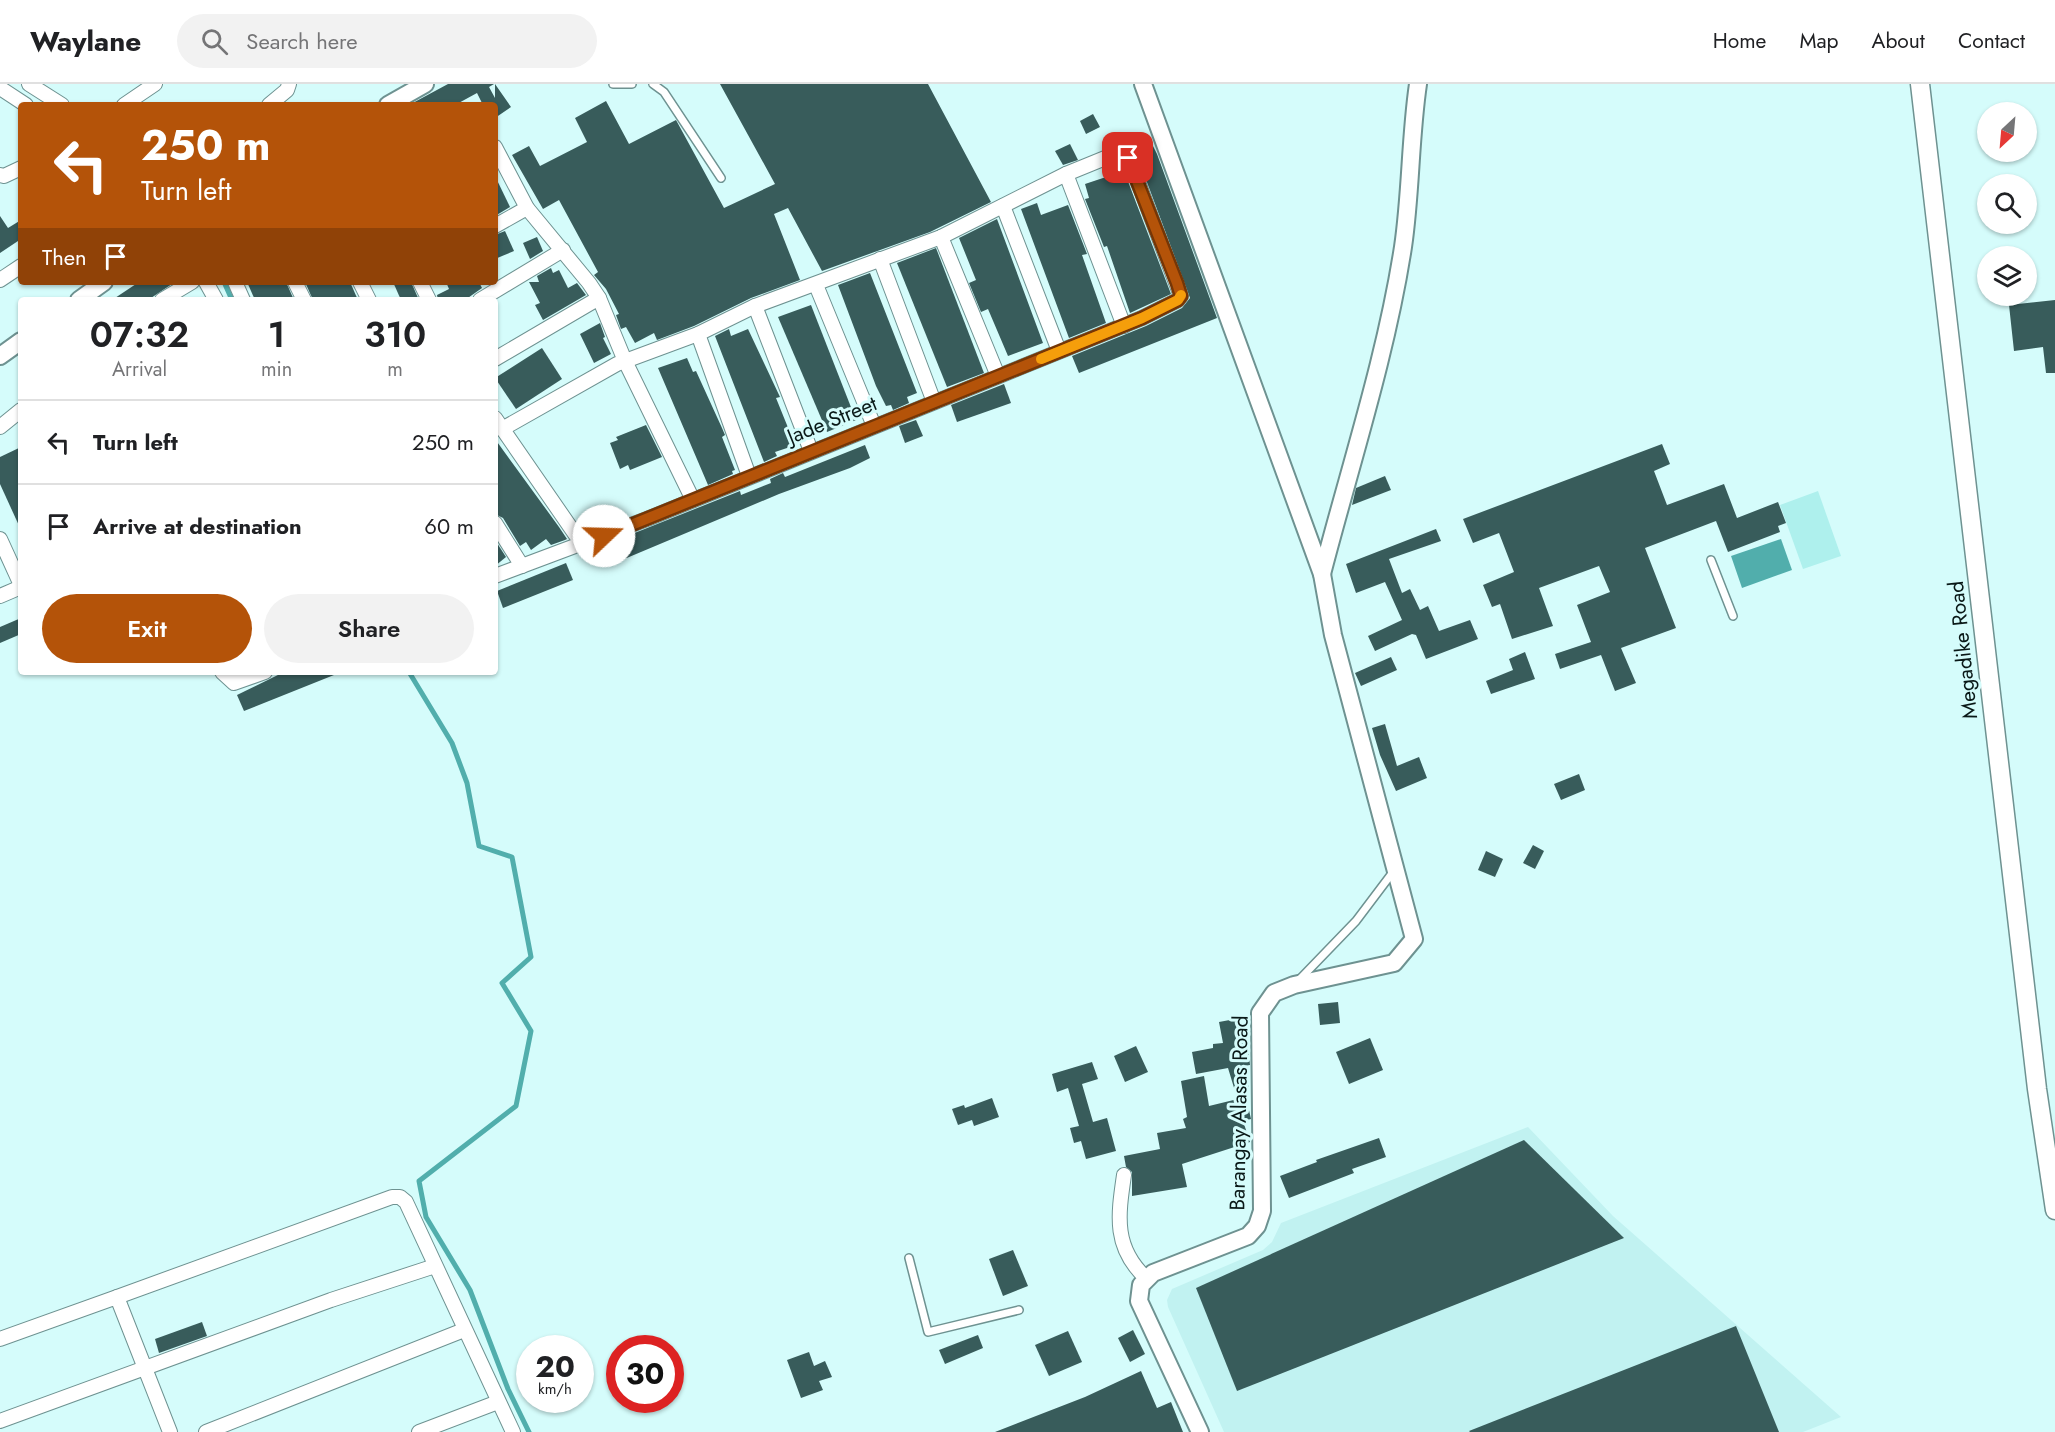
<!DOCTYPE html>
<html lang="en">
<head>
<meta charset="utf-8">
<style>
  :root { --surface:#fff; --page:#f2f2f2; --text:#202124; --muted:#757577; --line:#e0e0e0; --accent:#b45309 }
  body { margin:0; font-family:Jost,sans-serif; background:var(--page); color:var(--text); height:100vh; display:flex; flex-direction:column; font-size:22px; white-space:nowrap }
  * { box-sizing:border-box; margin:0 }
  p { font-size:20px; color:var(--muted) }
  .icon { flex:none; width:33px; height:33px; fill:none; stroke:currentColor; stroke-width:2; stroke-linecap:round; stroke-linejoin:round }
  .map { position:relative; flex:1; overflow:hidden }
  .drawer { position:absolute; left:18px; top:213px; width:480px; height:378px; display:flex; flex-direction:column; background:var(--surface); border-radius:6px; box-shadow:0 2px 4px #0004 }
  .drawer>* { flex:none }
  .top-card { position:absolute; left:18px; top:18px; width:480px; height:183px; border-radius:6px; box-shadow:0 2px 4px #0004; background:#b45309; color:#fff; overflow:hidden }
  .needle { width:39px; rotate:206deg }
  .fabs { position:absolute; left:1977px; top:18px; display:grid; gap:12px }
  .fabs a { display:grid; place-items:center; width:60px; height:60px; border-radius:50%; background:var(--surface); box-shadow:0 2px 4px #0004; font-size:30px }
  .speed { position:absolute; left:516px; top:1251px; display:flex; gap:12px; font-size:30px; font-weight:700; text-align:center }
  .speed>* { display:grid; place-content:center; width:78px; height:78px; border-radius:50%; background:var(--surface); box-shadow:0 2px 4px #0004; line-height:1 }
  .speed small { font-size:15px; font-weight:400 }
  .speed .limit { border:9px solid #d22; background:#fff; color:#111 }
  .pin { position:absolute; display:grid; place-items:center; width:51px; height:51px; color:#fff; margin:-26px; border-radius:12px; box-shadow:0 3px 9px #0006 }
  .me { position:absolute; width:66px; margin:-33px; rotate:69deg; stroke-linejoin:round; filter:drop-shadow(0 0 4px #0008) }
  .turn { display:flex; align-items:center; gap:21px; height:126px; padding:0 24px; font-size:27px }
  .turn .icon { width:78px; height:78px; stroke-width:2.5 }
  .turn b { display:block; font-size:42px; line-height:51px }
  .then { display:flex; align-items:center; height:57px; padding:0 24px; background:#0003; gap:12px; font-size:22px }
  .eta { display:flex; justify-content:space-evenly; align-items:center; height:102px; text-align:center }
  .eta b { font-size:36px; font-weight:600; line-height:42px }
  .action { display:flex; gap:12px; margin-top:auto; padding:12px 24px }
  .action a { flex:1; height:69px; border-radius:36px; background:var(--accent); color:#fff; font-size:24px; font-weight:600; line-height:69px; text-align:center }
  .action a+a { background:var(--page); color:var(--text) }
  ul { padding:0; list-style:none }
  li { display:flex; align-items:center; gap:18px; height:84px; padding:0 24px; border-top:2px solid var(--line) }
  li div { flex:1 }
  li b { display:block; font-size:22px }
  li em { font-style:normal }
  header { display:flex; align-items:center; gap:36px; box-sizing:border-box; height:84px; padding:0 30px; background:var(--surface); border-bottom:2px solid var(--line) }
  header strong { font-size:28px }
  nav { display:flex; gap:33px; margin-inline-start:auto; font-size:21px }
  .search { width:420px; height:54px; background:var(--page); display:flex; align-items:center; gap:15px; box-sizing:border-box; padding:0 21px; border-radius:33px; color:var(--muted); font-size:22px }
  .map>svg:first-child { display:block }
  .built { fill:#c1f2f1 }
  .green { fill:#aef0ed }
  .water { fill:#51aeac }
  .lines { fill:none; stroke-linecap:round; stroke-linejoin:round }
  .stream { stroke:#51aeac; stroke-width:5 }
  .building { fill:#385c5b }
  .service-casing { stroke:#6e9291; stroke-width:10 }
  .minor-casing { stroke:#6e9291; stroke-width:16 }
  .tertiary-casing { stroke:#6e9291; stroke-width:20 }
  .secondary-casing { stroke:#6e9291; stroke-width:21 }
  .service { stroke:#fff; stroke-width:7 }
  .minor { stroke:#fff; stroke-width:14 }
  .tertiary { stroke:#fff; stroke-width:16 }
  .secondary { stroke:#fff; stroke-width:18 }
  .route-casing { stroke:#753606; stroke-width:15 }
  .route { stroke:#b45309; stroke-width:10 }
  .slow { stroke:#f59e0b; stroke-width:10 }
  .labels { text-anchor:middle; stroke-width:6; stroke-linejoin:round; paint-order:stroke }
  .street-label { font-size:21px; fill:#091817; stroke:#d5fcfb }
</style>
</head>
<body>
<header>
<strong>Waylane</strong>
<div class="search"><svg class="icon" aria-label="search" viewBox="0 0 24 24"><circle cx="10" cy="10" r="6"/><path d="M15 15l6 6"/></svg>Search here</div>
<nav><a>Home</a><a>Map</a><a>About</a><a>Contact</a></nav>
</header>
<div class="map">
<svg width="2055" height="1348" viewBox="0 0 2055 1348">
  <rect width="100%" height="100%" fill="#d5fcfb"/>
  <polygon class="built" points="1528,1043 1613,1132 1841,1333 1803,1348 1224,1348 1168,1223 1167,1216 1172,1205 1263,1166 1272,1158 1281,1139"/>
  <polygon class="green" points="1818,407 1841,472 1803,485 1780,421"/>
  <polygon class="water" points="1781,455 1792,486 1742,504 1731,472"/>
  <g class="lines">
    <g class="stream">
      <polyline points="224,198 232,216"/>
      <polyline points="409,588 452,659 467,699 479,762 512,773 531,873 502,899 531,947 516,1022 419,1097 426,1133 470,1206 508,1305 529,1348"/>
    </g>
  </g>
  <g class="building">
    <polygon points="448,0 494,0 489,3 495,14 495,0 511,23 495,34 495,21 483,21 477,9 455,21 409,21"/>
    <polygon points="720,0 928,0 991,118 930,148 822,187 788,124 774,130 800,196 751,214 694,242 657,256 654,249 635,259 626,243 621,245 616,231 619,230 606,205 594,191 598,188 559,116 543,125 512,71 529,62 540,82 587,58 575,34 606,17 629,60 676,36 724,124 775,100"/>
    <polygon points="1093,30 1100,43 1086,50 1080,37"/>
    <polygon points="1147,50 1157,70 1217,234 1079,289 1072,272 1146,242 1182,224 1190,214 1138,74 1128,60"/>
    <polygon points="1070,60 1078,76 1063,81 1055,67"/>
    <polygon points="1124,87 1171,210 1130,229 1107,162 1104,163 1085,115 1089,114 1085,100"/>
    <polygon points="495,92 510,123 495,132"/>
    <polygon points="1037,119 1041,131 1068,121 1087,170 1082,171 1106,239 1069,254 1021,125"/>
    <polygon points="0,132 8,144 21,136 21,155 0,169"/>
    <polygon points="997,135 1043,259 1008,272 988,225 981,228 969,199 976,196 959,154"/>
    <polygon points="505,147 514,167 495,175 495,151"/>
    <polygon points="537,153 543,167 530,175 523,159"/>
    <polygon points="936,164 984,289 947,303 897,179"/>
    <polygon points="551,184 553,189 559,186 568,204 577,199 586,211 543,236 535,221 540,219 529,198 539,198 537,192"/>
    <polygon points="870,189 917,309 907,313 909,319 893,326 891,321 886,322 876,302 838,201"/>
    <polygon points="139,198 175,198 148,216 112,216"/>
    <polygon points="247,198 286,198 294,216 255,216"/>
    <polygon points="305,198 350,198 358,216 313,216"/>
    <polygon points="393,198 411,198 419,216 401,216"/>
    <polygon points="446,198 479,198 482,204 465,216 438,216 437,211 449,205"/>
    <polygon points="2055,216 2055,289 2046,289 2043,263 2014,267 2009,221"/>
    <polygon points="811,221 856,336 827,348 778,233"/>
    <polygon points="600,239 605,253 603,254 611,270 594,279 580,250"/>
    <polygon points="729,245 731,252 748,245 780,313 776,314 791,351 793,362 775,368 777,372 764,378 715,252"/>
    <polygon points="542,264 562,295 516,325 495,294"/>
    <polygon points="687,274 693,288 696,287 722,344 725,351 722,353 735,386 732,387 733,390 708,401 658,284"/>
    <polygon points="1004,300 1011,319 957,338 951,321"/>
    <polygon points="916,336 923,352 905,359 899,342"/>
    <polygon points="646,341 662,373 630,386 628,381 620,385 610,359 618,356 616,353"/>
    <polygon points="495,355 559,443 567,455 565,456 551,461 546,455 531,466 526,458 520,462 503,434 495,430"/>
    <polygon points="1662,360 1670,380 1654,387 1667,421 1724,400 1737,434 1778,418 1786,439 1778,442 1780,448 1728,468 1716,437 1645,464 1676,544 1621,564 1636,599 1615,607 1601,571 1560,585 1555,570 1591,558 1577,521 1610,508 1599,482 1539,504 1553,542 1512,555 1500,520 1492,523 1483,501 1514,488 1499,449 1473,459 1463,435"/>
    <polygon points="865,361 870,374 850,384 779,410 610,481 602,462 740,407 741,411 771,399 770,395 783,389 785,393"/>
    <polygon points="21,363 21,446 0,400 0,373"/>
    <polygon points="1385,392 1391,406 1352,421 1356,404"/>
    <polygon points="1436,445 1441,457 1389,475 1402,509 1410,505 1420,526 1428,522 1439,547 1470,536 1478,555 1426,575 1416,551 1412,550 1375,567 1368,552 1402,536 1385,498 1356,509 1346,480"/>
    <polygon points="495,456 506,473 495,482"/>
    <polygon points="566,479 573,496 503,524 497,507"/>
    <polygon points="21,534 21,550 0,559 0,543"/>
    <polygon points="1525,568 1535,595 1491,610 1486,597 1513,586 1509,575"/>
    <polygon points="1391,573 1397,586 1361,602 1355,589"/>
    <polygon points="284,588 339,589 244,627 237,611"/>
    <polygon points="1385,640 1397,682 1419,673 1427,694 1396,707 1380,671 1372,644"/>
    <polygon points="1579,690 1585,706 1561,716 1554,700"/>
    <polygon points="1533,761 1544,767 1535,785 1523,779"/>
    <polygon points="1486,767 1503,775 1495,793 1478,786"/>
    <polygon points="1338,918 1340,939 1320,941 1318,920"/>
    <polygon points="1235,935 1239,955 1247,953 1250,981 1243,982 1249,1004 1235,1007 1228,984 1196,990 1192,968 1213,964 1213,960 1223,959 1219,938"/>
    <polygon points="1370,954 1383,986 1349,1000 1336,968"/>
    <polygon points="1136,962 1148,988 1125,998 1114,972"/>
    <polygon points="1092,978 1098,995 1082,1000 1093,1038 1107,1034 1116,1067 1086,1075 1081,1057 1074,1059 1070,1044 1079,1042 1068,1004 1057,1008 1052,990"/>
    <polygon points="1204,992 1209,1022 1246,1013 1251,1035 1243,1037 1250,1058 1182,1080 1187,1103 1132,1112 1132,1088 1126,1083 1124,1072 1160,1065 1157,1049 1186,1044 1183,1035 1187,1033 1181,997"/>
    <polygon points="992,1014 999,1033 974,1042 972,1036 958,1041 952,1025 964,1021 965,1024"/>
    <polygon points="1379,1054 1386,1073 1352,1085 1354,1089 1289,1114 1280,1092 1317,1078 1316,1076"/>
    <polygon points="1524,1056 1624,1154 1237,1307 1196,1204"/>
    <polygon points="1013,1166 1028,1202 1003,1212 989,1175"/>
    <polygon points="202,1238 207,1252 159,1269 155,1255"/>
    <polygon points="1736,1242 1779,1348 1470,1348 1469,1347"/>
    <polygon points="1133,1246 1145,1270 1130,1278 1118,1254"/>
    <polygon points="1068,1247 1082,1278 1049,1292 1035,1261"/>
    <polygon points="978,1251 983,1264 945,1280 939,1266"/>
    <polygon points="809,1268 814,1282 825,1277 832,1293 819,1297 823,1306 801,1314 787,1276"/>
    <polygon points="1141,1287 1157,1324 1171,1318 1183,1348 995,1348 1085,1313"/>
  </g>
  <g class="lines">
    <g class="service-casing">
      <g id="service">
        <polyline points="613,0 632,0"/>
        <polyline points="653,0 664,8 721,94"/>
        <polyline points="1711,476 1733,532"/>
        <polyline points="1300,895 1356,837 1393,788"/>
        <polyline points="909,1174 928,1248 1019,1226"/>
      </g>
    </g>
    <g class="minor-casing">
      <g id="minor">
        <polyline points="29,0 62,21"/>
        <polyline points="0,4 26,21"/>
        <polyline points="124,21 155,0"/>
        <polyline points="269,21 287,6 289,0"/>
        <polyline points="495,63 527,124 589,199 599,214 625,277 693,416"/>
        <polyline points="1066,90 1124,242"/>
        <polyline points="0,91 4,92 21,84"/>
        <polyline points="1003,122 1059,267"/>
        <polyline points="495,142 527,124"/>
        <polyline points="941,153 998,292"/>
        <polyline points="880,175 934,318"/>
        <polyline points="0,196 21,182"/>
        <polyline points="206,198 216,216"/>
        <polyline points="235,198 243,216"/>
        <polyline points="295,198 304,216"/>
        <polyline points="360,198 369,216"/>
        <polyline points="420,198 429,216"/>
        <polyline points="816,201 874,342"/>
        <polyline points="162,216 192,198"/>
        <polyline points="480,216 563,166"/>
        <polyline points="755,222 811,367"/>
        <polyline points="698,250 749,392"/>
        <polyline points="495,275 599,214"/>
        <polyline points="495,334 582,460"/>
        <polyline points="0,343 21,326"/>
        <polyline points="495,439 522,482"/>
        <polyline points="0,455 21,501"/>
        <polyline points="495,492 647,435 1142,234 1178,216 1181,212 1130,77 1122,70 1115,70 1066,90 941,153 755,222 698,250 617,280 502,345"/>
        <polyline points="0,512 21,503"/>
        <polyline points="222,588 234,599 265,588"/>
        <path d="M1124,1091C1118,1132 1113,1164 1147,1195"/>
        <polyline points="117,1213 392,1113 400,1113 406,1118 513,1348"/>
        <polyline points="0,1255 117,1213 170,1348"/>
        <polyline points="0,1337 331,1216 435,1182"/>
        <polyline points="206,1348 464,1246"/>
        <polyline points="419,1348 498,1318"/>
      </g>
    </g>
    <g class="tertiary-casing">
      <g id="tertiary">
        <polyline points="1143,0 1322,490 1333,551 1414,855 1394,879 1294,901 1274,909 1260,929 1262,1127 1257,1142 1248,1152 1153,1189 1141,1201 1139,1217 1200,1348"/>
        <polyline points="388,21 425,0"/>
        <polyline points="79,216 104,198"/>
        <polyline points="0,272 21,257"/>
        <path d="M1322,490C1350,382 1386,273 1403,163C1411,109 1410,54 1418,0"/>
      </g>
    </g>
    <g class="secondary-casing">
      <polyline id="secondary" points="1920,0 2037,1005 2055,1126"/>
    </g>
    <use href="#service" class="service"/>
    <use href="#minor" class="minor"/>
    <use href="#tertiary" class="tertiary"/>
    <use href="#secondary" class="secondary"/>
  </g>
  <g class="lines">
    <g class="route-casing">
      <polyline id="route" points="604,452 1142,234 1178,216 1181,212 1177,199 1128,74"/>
    </g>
    <use href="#route" class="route"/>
    <polyline class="slow" points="1041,275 1142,234 1178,216 1181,211"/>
  </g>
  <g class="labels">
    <g class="street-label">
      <text transform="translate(832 336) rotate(-22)" y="7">Jade Street</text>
      <text transform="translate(1963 566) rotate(-96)" y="7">Megadike Road</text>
      <text transform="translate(1239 1029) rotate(-89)" y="7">Barangay Alasas Road</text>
    </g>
  </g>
</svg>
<div class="fabs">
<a><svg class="needle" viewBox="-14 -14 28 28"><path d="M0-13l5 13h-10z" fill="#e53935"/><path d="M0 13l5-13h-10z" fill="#757577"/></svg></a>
<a><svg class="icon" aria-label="search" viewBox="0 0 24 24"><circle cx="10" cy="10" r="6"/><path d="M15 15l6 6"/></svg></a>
<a><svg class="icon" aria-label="layers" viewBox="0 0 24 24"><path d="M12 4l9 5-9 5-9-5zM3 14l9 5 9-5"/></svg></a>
</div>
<div class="speed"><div>20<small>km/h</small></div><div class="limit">30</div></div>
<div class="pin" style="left:1128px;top:74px;background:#d93025"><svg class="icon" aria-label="arrive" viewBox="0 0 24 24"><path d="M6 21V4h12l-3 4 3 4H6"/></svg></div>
<svg class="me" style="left:604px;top:452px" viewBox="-20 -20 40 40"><circle r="19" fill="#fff"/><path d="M0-13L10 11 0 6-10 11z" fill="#b45309"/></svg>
<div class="top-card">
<div class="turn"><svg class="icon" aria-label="left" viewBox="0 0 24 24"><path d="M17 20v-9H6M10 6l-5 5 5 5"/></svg><div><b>250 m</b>Turn left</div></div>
<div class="then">Then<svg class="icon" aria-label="arrive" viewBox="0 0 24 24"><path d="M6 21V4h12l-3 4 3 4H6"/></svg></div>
</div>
<section class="drawer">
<div class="eta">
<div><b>07:32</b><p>Arrival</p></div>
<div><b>1</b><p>min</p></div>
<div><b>310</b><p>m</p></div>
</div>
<ul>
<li><svg class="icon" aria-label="left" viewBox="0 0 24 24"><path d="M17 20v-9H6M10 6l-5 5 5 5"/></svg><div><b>Turn left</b></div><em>250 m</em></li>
<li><svg class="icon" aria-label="arrive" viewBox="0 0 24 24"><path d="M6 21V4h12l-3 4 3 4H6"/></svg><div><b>Arrive at destination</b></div><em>60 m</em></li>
</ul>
<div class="action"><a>Exit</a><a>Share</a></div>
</section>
</div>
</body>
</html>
